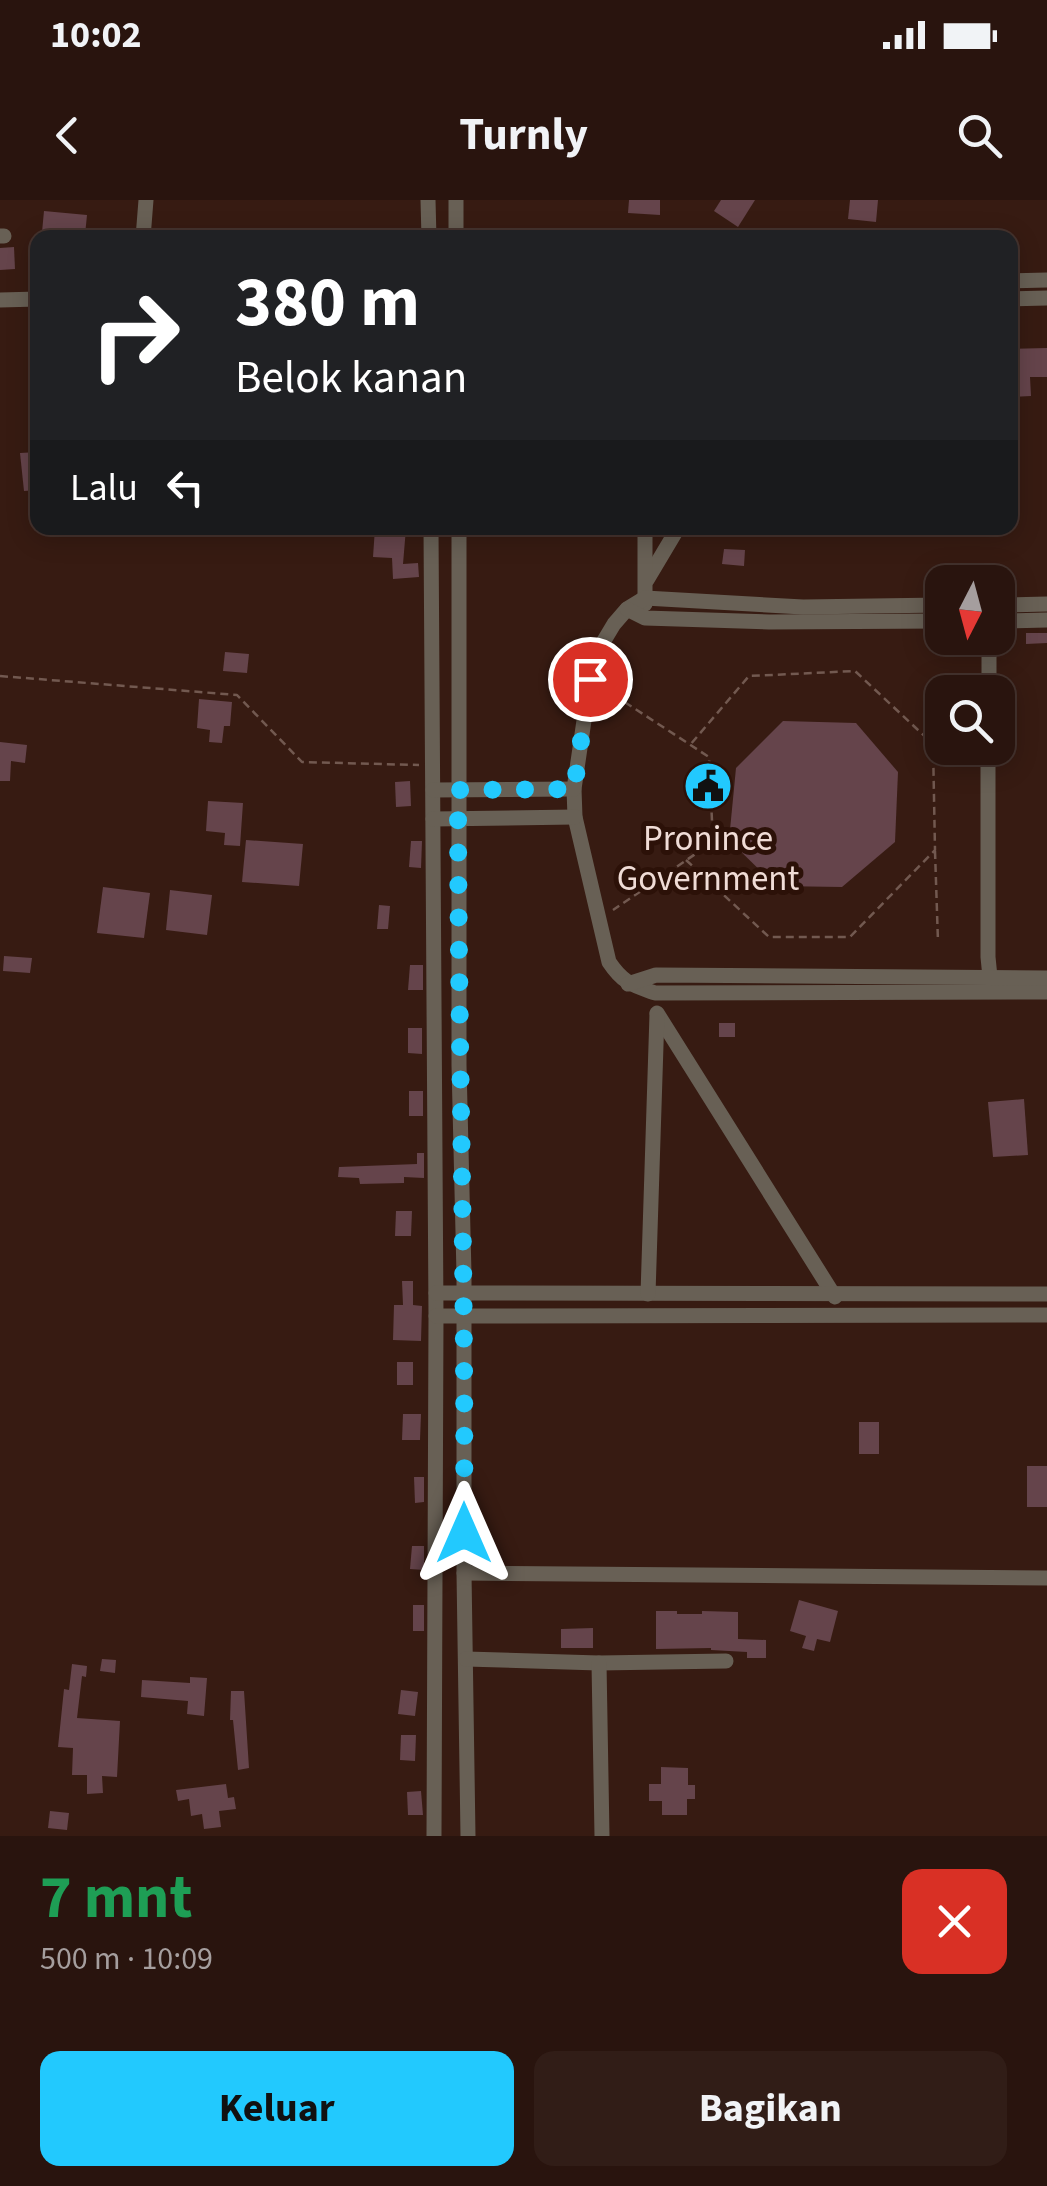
<!DOCTYPE html>
<html lang="id">
<head>
<meta charset="utf-8">
<style>
  :root { --surface:#29140e; --page:#311d17; --text:#f1f3f6; --muted:#a59e9e; --line:#45332e; --accent:#22c9fe }
  body { margin:0; font-family:"Source Sans 3",sans-serif; background:var(--page); color:var(--text); height:100vh; display:flex; flex-direction:column; font-size:38px; white-space:nowrap }
  * { box-sizing:border-box; margin:0 }
  p { font-size:32px; color:var(--muted) }
  .icon { flex:none; width:55px; height:55px; fill:none; stroke:currentColor; stroke-width:2; stroke-linecap:round; stroke-linejoin:round }
  .map { position:relative; height:1636px; overflow:hidden }
  .details { display:flex; flex-direction:column; background:var(--surface); flex:1 }
  .details>* { flex:none }
  .top-card { position:absolute; left:30px; top:30px; width:988px; height:305px; border-radius:20px; box-shadow:0 5px 25px #0003,0 0 0 2px var(--line); background:#202124; color:#fff; overflow:hidden }
  .needle { width:65px; rotate:186deg }
  .controls { position:absolute; left:925px; top:365px; display:grid; gap:20px }
  .controls a { display:grid; place-items:center; width:90px; height:90px; border-radius:20px; background:var(--surface); box-shadow:0 5px 25px #0003,0 0 0 2px var(--line); font-size:50px }
  .pin { position:absolute; display:grid; place-items:center; width:85px; height:85px; color:#fff; margin:-42px; border:5px solid #fff; border-radius:50%; box-shadow:0 2px 10px #0007 }
  .me { position:absolute; width:110px; margin:-55px; rotate:0deg; stroke-linejoin:round; filter:drop-shadow(0 0 8px #0008) }
  .turn { display:flex; align-items:center; gap:35px; height:210px; padding:0 40px; font-size:45px }
  .turn .icon { width:130px; height:130px; stroke-width:2.5 }
  .turn b { display:block; font-size:70px; line-height:85px }
  .then { display:flex; align-items:center; height:95px; padding:0 40px; background:#0003; gap:20px; font-size:38px }
  .round { display:grid; place-items:center; flex:none; width:105px; height:105px; border-radius:20px; background:var(--page) }
  .overview { display:flex; align-items:center; justify-content:space-between; height:170px; padding:0 40px }
  h1 { font-size:60px; font-weight:700; line-height:75px; color:#1e9e55 }
  .cta { display:flex; gap:20px; margin-top:auto; padding:20px 40px }
  .cta a { flex:1; height:115px; border-radius:20px; background:var(--accent); color:#111; font-size:40px; font-weight:700; line-height:115px; text-align:center }
  .cta a+a { background:var(--page); color:var(--text) }
  .status { display:flex; justify-content:space-between; align-items:center; height:70px; padding:0 50px; background:var(--surface); direction:ltr }
  .status svg { height:28px; fill:currentColor }
  header { display:flex; justify-content:space-between; align-items:center; height:130px; padding:0 40px; background:var(--surface); font-size:45px; font-weight:700 }
  .map>svg:first-child { display:block }
  .building { fill:#65444b }
  .lines { fill:none; stroke-linecap:round; stroke-linejoin:round }
  .path { stroke:#725950; stroke-width:2.5; stroke-dasharray:8 5; stroke-linecap:butt }
  .minor { stroke:#686055; stroke-width:15 }
  .route { stroke:#22c9fe; stroke-width:18; stroke-dasharray:0 32.4 }
  .labels { text-anchor:middle; stroke-width:10; stroke-linejoin:round; paint-order:stroke }
  .poi-label { font-size:35px; fill:#f0dcd6; stroke:#2c1108 }
</style>
</head>
<body>
<div class="status"><b>10:02</b><svg viewBox="0 0 49 12"><path d="M0 12V9h3v3zM5 12V6h3v6zM10 12V3h3v9zM15 12V0h3v12zM26 1h20v11H26zM47 4h2v5h-2z"/></svg></div>
<header><svg class="icon" aria-label="back" viewBox="0 0 24 24"><path d="M15 5l-7 7 7 7"/></svg>Turnly<svg class="icon" aria-label="search" viewBox="0 0 24 24"><circle cx="10" cy="10" r="6"/><path d="M15 15l6 6"/></svg></header>
<div class="map">
<svg width="1047" height="1636" viewBox="0 0 1047 1636">
  <rect width="100%" height="100%" fill="#371b12"/>
  <g class="building">
    <polygon points="629,0 660,0 660,15 628,13"/>
    <polygon points="721,0 755,0 738,27 714,11"/>
    <polygon points="850,0 878,0 876,22 848,19"/>
    <polygon points="44,11 87,15 85,35 42,32"/>
    <polygon points="14,47 15,69 0,70 0,48"/>
    <polygon points="1047,148 1047,177 1030,177 1031,196 1012,197 1010,149"/>
    <polygon points="38,252 38,290 24,291 20,253"/>
    <polygon points="375,328 406,328 403,364 418,363 419,377 393,379 392,358 373,357"/>
    <polygon points="724,349 745,350 744,366 722,364"/>
    <polygon points="1026,433 1047,433 1047,443 1026,444"/>
    <polygon points="225,452 249,454 247,473 223,471"/>
    <polygon points="199,499 232,502 230,526 224,526 222,543 209,542 210,530 197,528"/>
    <polygon points="783,521 856,523 898,572 895,642 842,687 776,686 729,640 736,568"/>
    <polygon points="0,542 27,545 25,563 11,561 10,581 0,581"/>
    <polygon points="410,581 411,606 396,607 395,582"/>
    <polygon points="208,601 243,603 240,646 224,645 225,633 206,631"/>
    <polygon points="246,640 303,644 299,686 242,682"/>
    <polygon points="411,641 422,641 421,668 409,667"/>
    <polygon points="103,687 150,693 144,738 97,733"/>
    <polygon points="170,690 212,695 207,735 166,730"/>
    <polygon points="379,705 390,706 388,729 377,729"/>
    <polygon points="4,756 32,758 30,773 3,771"/>
    <polygon points="410,765 423,765 423,790 408,790"/>
    <rect x="719" y="823" width="16" height="14"/>
    <polygon points="408,828 422,828 422,854 408,853"/>
    <rect x="409" y="891" width="14" height="25"/>
    <polygon points="1024,899 1028,955 993,957 988,902"/>
    <polygon points="417,953 424,953 424,978 404,977 404,983 360,984 359,978 338,977 339,967 417,964"/>
    <polygon points="396,1011 412,1011 411,1036 395,1036"/>
    <polygon points="402,1081 413,1081 413,1105 422,1106 421,1141 393,1140 394,1105 403,1105"/>
    <rect x="397" y="1162" width="16" height="23"/>
    <polygon points="403,1214 421,1214 420,1240 402,1240"/>
    <rect x="859" y="1222" width="20" height="32"/>
    <rect x="1027" y="1266" width="20" height="41"/>
    <polygon points="414,1277 424,1277 424,1302 415,1303"/>
    <polygon points="412,1346 424,1346 424,1370 410,1369"/>
    <polygon points="799,1400 838,1411 830,1442 817,1439 814,1451 802,1448 806,1436 790,1431"/>
    <rect x="413" y="1405" width="11" height="26"/>
    <polygon points="656,1411 677,1411 677,1414 702,1414 702,1411 738,1412 738,1439 766,1440 766,1458 747,1458 747,1452 711,1450 711,1448 656,1449"/>
    <polygon points="593,1428 593,1448 561,1448 561,1429"/>
    <polygon points="102,1459 116,1460 115,1473 100,1471"/>
    <polygon points="72,1464 87,1466 86,1477 82,1476 77,1518 120,1521 117,1577 102,1576 103,1593 87,1594 87,1575 72,1575 73,1548 58,1547 64,1489 69,1490"/>
    <polygon points="190,1477 207,1478 204,1516 187,1514 188,1501 141,1497 142,1480 190,1483"/>
    <polygon points="401,1490 418,1492 415,1516 398,1514"/>
    <polygon points="231,1491 244,1491 249,1568 238,1570 233,1520 230,1520"/>
    <polygon points="401,1535 416,1535 415,1561 400,1560"/>
    <polygon points="661,1567 688,1568 688,1585 695,1585 695,1599 687,1599 687,1615 662,1615 662,1601 649,1601 649,1584 661,1584"/>
    <polygon points="226,1584 228,1598 234,1597 236,1609 219,1611 221,1627 204,1629 202,1614 191,1616 189,1599 178,1601 176,1590"/>
    <polygon points="421,1591 423,1615 408,1615 407,1592"/>
    <polygon points="50,1611 69,1613 67,1630 48,1628"/>
  </g>
  <g class="lines">
    <g class="path">
      <polyline points="0,476 237,495 302,562 419,565"/>
      <polyline points="603,488 709,557 713,642 613,710"/>
      <polyline points="935,651 938,742"/>
      <polyline points="686,660 769,737 850,737 935,650 933,544 855,471 749,476 690,545"/>
    </g>
    <g class="minor">
      <polyline points="428,0 429,38"/>
      <polyline points="456,0 456,38"/>
      <polyline points="0,36 4,36"/>
      <polyline points="143,38 146,0"/>
      <polyline points="1010,81 1047,80"/>
      <polyline points="1010,99 1047,98"/>
      <polyline points="0,100 38,99"/>
      <polyline points="431,328 436,1116 434,1636"/>
      <polyline points="459,328 459,865 464,1074 464,1373 468,1636"/>
      <polyline points="647,380 678,328"/>
      <polyline points="645,404 645,328"/>
      <path d="M942,405L803,407L645,398L627,409L614,424L593,459L574,589L575,617L609,762C623,783 632,785 655,793L1047,792"/>
      <polyline points="998,405 1047,404"/>
      <polyline points="627,409 645,418 769,422 942,421"/>
      <polyline points="998,421 1047,420"/>
      <polyline points="989,492 989,438"/>
      <polyline points="988,548 988,757 990,777"/>
      <polyline points="433,590 574,589"/>
      <polyline points="433,619 575,617"/>
      <polyline points="628,784 656,775 1047,778"/>
      <polyline points="657,813 835,1097"/>
      <polyline points="436,1093 1047,1094"/>
      <polyline points="648,1094 657,814"/>
      <polyline points="436,1116 1047,1115"/>
      <polyline points="464,1373 1047,1378"/>
      <polyline points="466,1459 599,1463 726,1461"/>
      <polyline points="599,1463 602,1636"/>
    </g>
  </g>
  <g class="lines">
    <path class="route" d="M464,1333C466,1085 458,837 458,590L574,589L590,479"/>
  </g>
  <defs>
    <g id="civic-disc" transform="scale(2.5)"><circle r="9.5" fill="#22c9fe" stroke="#2c1108"/><path d="M-.6-6.5H3V-4.5H.6V-3L4-1V1h2V6H-6V1h2V-1L-.6-3ZM-1.2 2.5V6h2.4V2.5Z" fill="#111"/></g>
  </defs>
  <g fill-rule="evenodd">
    <use href="#civic-disc" x="708" y="586"/>
  </g>
  <g class="labels">
    <g class="poi-label">
      <text x="708" y="650">Pronince<tspan x="708" dy="40">Government</tspan></text>
    </g>
  </g>
</svg>
<div class="controls">
<a><svg class="needle" viewBox="-14 -14 28 28"><path d="M0-13l5 13h-10z" fill="#e53935"/><path d="M0 13l5-13h-10z" fill="#a59e9e"/></svg></a>
<a><svg class="icon" aria-label="search" viewBox="0 0 24 24"><circle cx="10" cy="10" r="6"/><path d="M15 15l6 6"/></svg></a>
</div>
<div class="pin" style="left:590px;top:479px;background:#d93025"><svg class="icon" aria-label="arrive" viewBox="0 0 24 24"><path d="M6 21V4h12l-3 4 3 4H6"/></svg></div>
<svg class="me" style="left:464px;top:1333px" viewBox="-20 -20 40 40"><path d="M0-17L14 15 0 8-14 15z" fill="#22c9fe" stroke="#fff" stroke-width="4"/></svg>
<div class="top-card">
<div class="turn"><svg class="icon" aria-label="right" viewBox="0 0 24 24"><path d="M7 20v-9h11M14 6l5 5-5 5"/></svg><div><b>380 m</b>Belok kanan</div></div>
<div class="then">Lalu<svg class="icon" aria-label="left" viewBox="0 0 24 24"><path d="M17 20v-9H6M10 6l-5 5 5 5"/></svg></div>
</div>
</div>
<section class="details">
<div class="overview"><div><h1>7 mnt</h1><p>500 m · 10:09</p></div><a class="round" style="background:#d93025;color:#fff"><svg class="icon" aria-label="close" viewBox="0 0 24 24"><path d="M6 6l12 12M18 6L6 18"/></svg></a></div>
<div class="cta"><a>Keluar</a><a>Bagikan</a></div>
</section>
</body>
</html>
